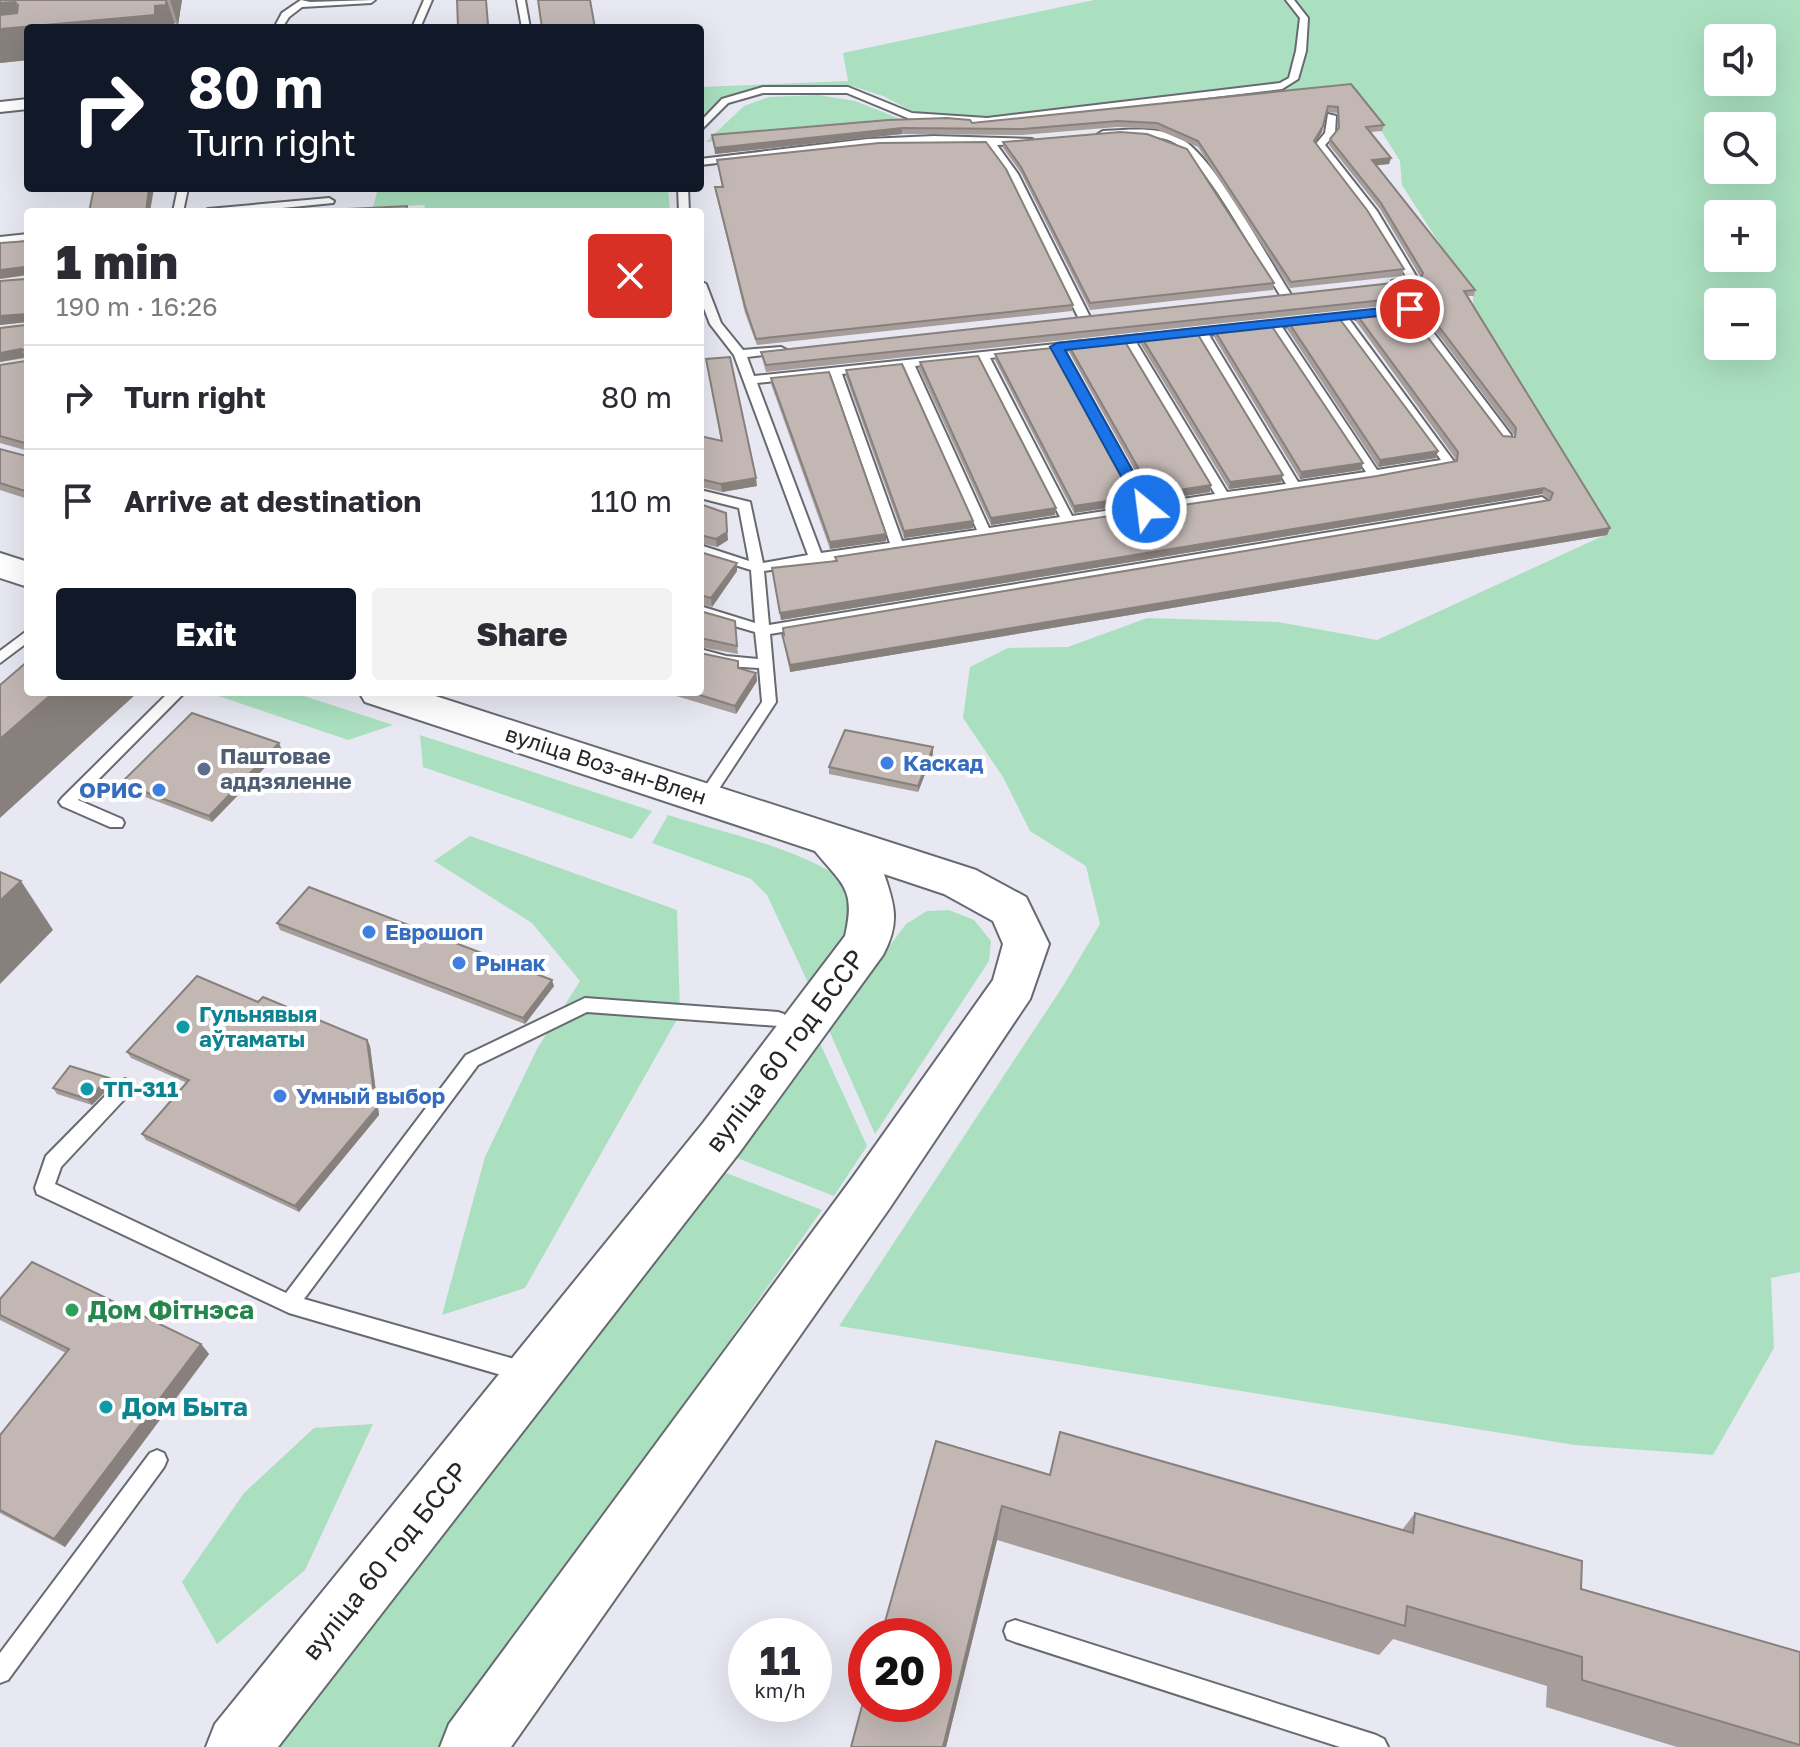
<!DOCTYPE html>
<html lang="en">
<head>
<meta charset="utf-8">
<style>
  :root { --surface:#fff; --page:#f2f2f3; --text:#2b2b33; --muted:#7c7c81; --line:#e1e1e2; --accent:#111827 }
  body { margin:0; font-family:"Golos Text",sans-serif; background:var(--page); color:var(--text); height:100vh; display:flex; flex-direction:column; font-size:30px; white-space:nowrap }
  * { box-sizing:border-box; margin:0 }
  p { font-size:26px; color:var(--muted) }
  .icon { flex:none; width:44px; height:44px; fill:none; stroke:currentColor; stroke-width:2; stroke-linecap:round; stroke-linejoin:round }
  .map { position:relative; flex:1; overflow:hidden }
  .drawer { position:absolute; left:24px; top:208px; width:680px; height:488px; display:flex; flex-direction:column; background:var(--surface); border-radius:8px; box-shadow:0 8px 32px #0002 }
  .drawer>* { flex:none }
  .banner { position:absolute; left:24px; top:24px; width:680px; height:168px; border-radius:8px; box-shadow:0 8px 32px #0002; background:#111827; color:#fff; overflow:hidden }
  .tools { position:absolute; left:1704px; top:24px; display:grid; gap:16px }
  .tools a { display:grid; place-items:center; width:72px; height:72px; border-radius:8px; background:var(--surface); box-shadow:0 8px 32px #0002; font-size:40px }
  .speed { position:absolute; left:728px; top:1618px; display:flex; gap:16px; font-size:40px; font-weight:700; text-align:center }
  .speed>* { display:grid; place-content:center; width:104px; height:104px; border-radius:50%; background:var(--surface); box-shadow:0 8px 32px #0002; line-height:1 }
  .speed small { font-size:20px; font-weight:400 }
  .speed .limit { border:12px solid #d22; background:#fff; color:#111 }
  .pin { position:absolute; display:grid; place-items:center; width:68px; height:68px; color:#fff; margin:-34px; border:4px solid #fff; border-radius:50%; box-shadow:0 2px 8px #0007 }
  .me { position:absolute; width:88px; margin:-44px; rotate:331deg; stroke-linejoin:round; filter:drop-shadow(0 0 6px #0008) }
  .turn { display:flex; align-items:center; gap:28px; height:168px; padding:0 32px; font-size:36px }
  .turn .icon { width:104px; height:104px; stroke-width:2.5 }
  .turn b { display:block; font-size:56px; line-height:68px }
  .round { display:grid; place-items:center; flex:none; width:84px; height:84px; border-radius:8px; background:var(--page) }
  .overview { display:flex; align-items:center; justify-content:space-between; height:136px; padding:0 32px }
  h1 { font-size:48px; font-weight:800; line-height:60px }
  .button { display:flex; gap:16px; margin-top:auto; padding:16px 32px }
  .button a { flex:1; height:92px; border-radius:8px; background:var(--accent); color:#fff; font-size:32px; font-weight:800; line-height:92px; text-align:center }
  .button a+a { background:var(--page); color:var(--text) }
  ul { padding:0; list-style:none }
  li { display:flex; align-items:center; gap:24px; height:104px; padding:0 32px; border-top:2px solid var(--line) }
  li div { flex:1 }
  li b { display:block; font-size:30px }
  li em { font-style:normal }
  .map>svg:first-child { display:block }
  .green { fill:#aae0bf; fill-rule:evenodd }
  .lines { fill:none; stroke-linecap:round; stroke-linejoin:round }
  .service-casing { stroke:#686a72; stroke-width:4 }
  .minor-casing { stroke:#686a72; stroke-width:4 }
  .secondary-casing { stroke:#686a72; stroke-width:4 }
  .service { fill:#fff; fill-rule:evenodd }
  .minor { fill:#fff; fill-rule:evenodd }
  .secondary { fill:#fff; fill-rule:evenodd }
  .wall { fill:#a79d9a }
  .shaded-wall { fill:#88807d }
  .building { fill:#c2b7b3; stroke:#88807d; stroke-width:2 }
  .route { fill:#1a73e8; stroke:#114b97; stroke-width:2 }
  .shop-dot { fill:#3f7fe0; stroke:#fff; stroke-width:3 }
  .service-dot { fill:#5c6f8a; stroke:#fff; stroke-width:3 }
  .culture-dot { fill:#0f9aa8; stroke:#fff; stroke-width:3 }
  .leisure-dot { fill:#2e9e5b; stroke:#fff; stroke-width:3 }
  .labels { text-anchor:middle; stroke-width:8; stroke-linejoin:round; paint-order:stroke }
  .service-label { font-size:22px; font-weight:bold; fill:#4e5e75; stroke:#fff; text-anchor:start }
  .shop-label { font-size:22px; font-weight:bold; fill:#366cbe; stroke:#fff; text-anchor:start }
  .street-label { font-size:22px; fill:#26262a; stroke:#fff }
  .culture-label { font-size:22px; font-weight:bold; fill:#0d838f; stroke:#fff; text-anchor:start }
  .near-street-label { font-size:26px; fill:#26262a; stroke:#fff }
  .near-leisure-label { font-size:26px; font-weight:bold; fill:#27864d; stroke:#fff; text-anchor:start }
  .near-culture-label { font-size:26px; font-weight:bold; fill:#0d838f; stroke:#fff; text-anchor:start }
</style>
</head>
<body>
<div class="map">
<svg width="1800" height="1747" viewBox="0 0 1800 1747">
  <rect width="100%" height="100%" fill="#e7e8f2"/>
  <g class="green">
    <path d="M1094,0H1800V1272L1771,1278L1774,1348L1713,1455L1575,1445L839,1326L1063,986L1100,924L1086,866L1030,831L1003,777L963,718L970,667L1008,648L1068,647L1147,618L1278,622L1377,640L1607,534L1473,315V296L1402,185L1400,161L1360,97L971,129L948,116L912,111L883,96L852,86L755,88L713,105L700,119V87L848,81L843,53ZM1718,38H1762V82H1718ZM1718,126H1762V170H1718ZM1718,214H1762V258H1718ZM1718,302H1762V346H1718Z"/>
    <polygon points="818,95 855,101 918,126 706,142 744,106 769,97"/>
    <polygon points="378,188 668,188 670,212 424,212 425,205 373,207"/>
    <polygon points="207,692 292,692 393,725 348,740"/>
    <polygon points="420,735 652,811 632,839 423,767"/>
    <path d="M668,815C723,833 813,850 853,889V935L811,989L767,895L751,879L652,843Z"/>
    <polygon points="470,836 677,910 680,1014 525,1288 442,1315 485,1157 537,1049 580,981 532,923 434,861"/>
    <polygon points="949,910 974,920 991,941 989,961 875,1134 828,1028 906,924 927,911"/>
    <polygon points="819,1041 867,1146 834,1196 732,1156"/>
    <polygon points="721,1171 822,1210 442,1747 272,1747"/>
    <polygon points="373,1424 305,1570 217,1644 182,1582 244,1493 314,1428"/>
  </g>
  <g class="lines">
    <g class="service-casing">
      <g id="service">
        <polygon points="301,0 310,2 375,0 371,3 302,7 289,17 282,28 274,28 282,13"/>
        <polygon points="424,0 432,0 420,28 412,28"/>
        <polygon points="517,0 525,0 530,28 522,28"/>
        <polygon points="1286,0 1294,0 1308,18 1306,51 1298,79 1282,89 987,124 910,119 847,93 763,93 728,103 700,131 700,122 722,99 763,87 848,87 912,113 987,118 1280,83 1289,78 1296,51 1300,18"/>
        <polygon points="1328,114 1336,116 1335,134 1325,145 1377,211 1419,281 1418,283 1392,285 1392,281 1407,278 1368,214 1315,145 1325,133"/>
        <path d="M1123,130C1143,129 1166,129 1183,140C1216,160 1268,260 1292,296L1290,298H1282C1259,264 1204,156 1171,141C1148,131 1112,142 1098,134L1103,131Z"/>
        <path d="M934,136L1032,139L1034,141L1029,144L997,145L1018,174L1091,319L1089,321L1079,319L1008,174L987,145C890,140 796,154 700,165V159L868,139Z"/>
        <polygon points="178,188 188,188 183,212 173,212"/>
        <polygon points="678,188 688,188 689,212 679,212"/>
        <polygon points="329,198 334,201 333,203 242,212 203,212 208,209"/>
        <polygon points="28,234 28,240 0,243 0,237"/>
        <path d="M700,281L706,284L721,323L743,350L781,347L787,350L781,353L747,357L754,376L1342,314L1346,315L1455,463L1449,467L1375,480L764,571L769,625L1542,497L1548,501L1542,505L770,634L776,702L711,801L706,803L698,797L762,702L759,668L726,666L700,659V649L726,656L758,659L755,632L700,616V606L755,623L751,570L700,554V545L749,561L739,508L700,498V490L750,502L763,563L808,555L734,355L710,324L700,298ZM1339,321L1441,460L1377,470L1282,327ZM1271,328L1366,472L1298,482L1209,335ZM1198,336L1286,484L1227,492L1136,342ZM1125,343L1215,494L1150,504L1064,350ZM1053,351L1138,506L1072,516L990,358ZM979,359L1060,517L989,528L915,366ZM904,367L977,530L902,541L842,374ZM831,375L890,543L821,553L757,383Z"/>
        <polygon points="1410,306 1414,307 1511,435 1511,441 1503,441 1407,313 1356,319 1350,316 1356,313"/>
        <polygon points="28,630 28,642 0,663 0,651"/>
        <polygon points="169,692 185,692 78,800 122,819 124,823 122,827 110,827 62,806 59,802 62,798"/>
        <polygon points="585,998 778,1012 784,1014 787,1019 784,1024 778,1026 587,1012 478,1065 304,1299 525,1362 532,1365 535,1372 532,1379 525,1382 289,1313 37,1194 35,1188 46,1156 119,1082 125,1079 131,1082 134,1087 131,1092 61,1167 55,1184 286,1293 466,1055"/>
        <polygon points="157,1450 164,1453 167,1460 164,1467 8,1680 0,1683 0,1653 150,1453"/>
        <polygon points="1015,1620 1376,1735 1384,1739 1388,1747 1340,1747 1015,1642 1007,1639 1004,1631 1007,1623"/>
      </g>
    </g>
    <g class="minor-casing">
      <polygon id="minor" points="28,99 28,109 0,112 0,102"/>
    </g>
    <g class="secondary-casing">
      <g id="secondary">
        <polygon points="0,553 28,562 28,587 0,578"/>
        <path d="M359,692H423L976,870L1026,897L1049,944L1030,999L889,1209L511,1747H440L449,1724L853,1177L993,980L1003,944L993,921L944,894L884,874C895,906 900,923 883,955L739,1153L278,1747H206L215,1724L703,1123L845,936C856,889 843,885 815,851L365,702Z"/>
      </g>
    </g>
    <use href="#service" class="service"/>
    <use href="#minor" class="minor"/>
    <use href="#secondary" class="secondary"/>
  </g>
  <g class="wall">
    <polygon points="0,0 182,0 178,25 175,23 28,28 28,60 0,63"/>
    <polygon points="457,0 486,0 489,28 458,28"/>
    <polygon points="1351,84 1384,125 1382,131 1370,132 1391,158 1389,164 1377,165 1475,290 1474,296 1468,296 1610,528 1607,535 790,672 782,634 1550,500 1542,494 781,620 772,568 836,561 835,557 1377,476 1455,462 1455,458 1356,321 1357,315 1503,436 1514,437 1514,435 1416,305 1411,303 766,372 762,358 761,352 1420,280 1421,278 1380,209 1329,145 1330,139 1338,130 1337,113 1326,112 1322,132 1315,143 1404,269 1402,276 1290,288 1198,147 1156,129 1117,127 1022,135 902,134 715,154 712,135 972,123"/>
    <polygon points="1003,142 1274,283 1273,290 1090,310 1021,173 1003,148"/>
    <polygon points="717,160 1073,305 1072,311 757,345 745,313 716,193 715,187 722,187"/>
    <polygon points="28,241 28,499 0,490 0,449 26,456 25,450 0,443 0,365 26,361 26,358 0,362 0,328 25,325 25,322 0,325 0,281 25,279 27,276"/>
    <polygon points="1289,323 1438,451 1436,458 1378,467 1287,329"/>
    <polygon points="1215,331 1361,470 1300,479 1214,337"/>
    <polygon points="1142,338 1281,482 1229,489 1141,345"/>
    <polygon points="1069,346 1211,485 1210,492 1152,501 1069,352"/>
    <polygon points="995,354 1134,497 1133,504 1074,513 995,360"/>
    <polygon points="706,359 757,486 722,492 701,487 700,489 700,436 721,441"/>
    <polygon points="920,362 1056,508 1055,515 991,525 919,369"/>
    <polygon points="846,370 973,521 973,528 904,538 846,377"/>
    <polygon points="771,378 886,534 886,541 830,549 771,384"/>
    <polygon points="700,504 726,513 728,540 717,547 700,543"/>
    <polygon points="700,549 701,552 737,571 712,607 700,604"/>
    <polygon points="700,611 735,621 738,654 700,647"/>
    <polygon points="738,668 756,673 757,681 736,714 663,692 700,692"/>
    <polygon points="933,747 933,754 918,792 829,774 829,767"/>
    <polygon points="282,750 212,822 124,789 121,783"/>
    <polygon points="277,923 554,986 525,1024 280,930"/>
    <polygon points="258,1002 367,1040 370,1046 379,1115 299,1212 146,1140 142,1134 187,1083 131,1058 127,1052"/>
    <polygon points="113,1084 92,1105 57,1094 53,1088"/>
    <polygon points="0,1299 201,1344 209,1354 65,1547 0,1513 0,1435 66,1353 0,1320"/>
    <polygon points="936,1441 1050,1475 1402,1530 1415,1513 1581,1589 1800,1652 1800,1747 1677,1747 1546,1707 1547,1686 1393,1639 1379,1655 997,1540 946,1747 851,1747"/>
  </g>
  <g class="shaded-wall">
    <polygon points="145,0 167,0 176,28 28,28 28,60 0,63 0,3 15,2 25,26"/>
    <polygon points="170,0 182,0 178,25"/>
    <polygon points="1323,126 1322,132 1313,147 1314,141"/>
    <polygon points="902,128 902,134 715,154 715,148"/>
    <polygon points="1391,158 1389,164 1371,166 1372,160"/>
    <polygon points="149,188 154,188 150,212 146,212"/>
    <polygon points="24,267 28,275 0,279 0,270"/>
    <polygon points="26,314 28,322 0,325 0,316"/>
    <polygon points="21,349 25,357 0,362 0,353"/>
    <polygon points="1438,451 1436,458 1378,467 1380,460"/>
    <polygon points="1363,463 1361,470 1300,479 1301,472"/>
    <polygon points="1283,475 1281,482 1229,489 1230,482"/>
    <polygon points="756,478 757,486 722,492 721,484"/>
    <polygon points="1211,485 1210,492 1152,501 1153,494"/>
    <polygon points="1544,488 1542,494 781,620 780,613"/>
    <polygon points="1134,497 1133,504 1074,513 1074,506"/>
    <polygon points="1056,508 1055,515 991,525 991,518"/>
    <polygon points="973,521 973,528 904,538 904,531"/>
    <polygon points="1610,528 1607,535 790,672 790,665"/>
    <polygon points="727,532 728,540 717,547 716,539"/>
    <polygon points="886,534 886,541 830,549 830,542"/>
    <polygon points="737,563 737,571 712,607 711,598"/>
    <polygon points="756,673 757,681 736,714 735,706"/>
    <polygon points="54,692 134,692 135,695 0,818 0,739"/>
    <polygon points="279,743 282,750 212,822 209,816"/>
    <polygon points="933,747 933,754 918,792 918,786"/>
    <polygon points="21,881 53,930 0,984 0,901"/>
    <polygon points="552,980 554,986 525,1024 523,1018"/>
    <polygon points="367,1040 370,1046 379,1115 299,1212 295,1206"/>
    <polygon points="109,1078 113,1084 92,1105 87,1099"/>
    <polygon points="201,1344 209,1354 65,1547 54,1539"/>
    <polygon points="1002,1506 997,1540 946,1747 943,1747"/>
  </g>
  <g class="building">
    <polygon points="0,0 166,0 166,5 155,6 155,15 0,29 0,15 17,13 18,5 15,2 0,3"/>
    <polygon points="457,0 486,0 488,25 458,27"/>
    <polygon points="538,0 590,0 595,28 539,28 542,28"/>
    <polygon points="1351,84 1384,125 1366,127 1391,158 1372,160 1475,290 1464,291 1610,528 790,665 782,634 784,635 783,628 1550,500 1553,493 1544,488 780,613 772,568 837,561 835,557 1377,476 1457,461 1458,452 1357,315 1407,310 1503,436 1515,437 1516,428 1418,299 1412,297 766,365 761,352 1420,280 1423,273 1381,203 1330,139 1339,128 1338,107 1328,106 1323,126 1314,141 1367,210 1404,269 1291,282 1198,141 1157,123 1118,121 1022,129 902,128 715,148 712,135 888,120 947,118 970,120 972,123"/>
    <polygon points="1120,132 1147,134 1187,149 1274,283 1090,303 1021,167 1003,142"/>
    <polygon points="986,142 1006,169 1073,305 756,339 745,306 715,187 723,187 717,160 879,143"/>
    <polygon points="94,188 149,188 146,212 89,212"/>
    <polygon points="407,206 406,212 349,212 349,209"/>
    <polygon points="28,241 28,492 0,483 0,449 26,456 25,443 0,436 0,365 26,361 26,351 21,349 0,353 0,328 25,325 26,314 0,316 0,281 25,279 27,276 24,267 0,270 0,243"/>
    <polygon points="1339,318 1438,451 1380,460 1289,323"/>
    <polygon points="1271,325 1363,463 1301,472 1215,331"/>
    <polygon points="1197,333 1283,475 1230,482 1142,338"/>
    <polygon points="1124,340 1211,485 1153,494 1069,346"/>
    <polygon points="1052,348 1134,497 1074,506 995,354"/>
    <polygon points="978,356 1056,508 991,518 920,362"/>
    <polygon points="730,357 756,478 721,484 700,479 700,436 722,441 706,359"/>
    <polygon points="902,364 973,521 904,531 846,370"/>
    <polygon points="829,372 886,534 830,542 771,378"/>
    <polygon points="700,504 726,513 727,532 716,539 700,535"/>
    <polygon points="700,552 737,563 711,598 700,595"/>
    <polygon points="700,611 735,621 737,646 700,638"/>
    <polygon points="700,653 738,661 738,668 756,673 735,706 690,692 700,692"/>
    <polygon points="28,661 28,692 54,692 0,739 0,685"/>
    <polygon points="192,713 279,743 209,816 121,783"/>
    <polygon points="845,730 933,747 918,786 829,767"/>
    <polygon points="0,872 21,881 0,901"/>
    <polygon points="309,887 552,980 523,1018 277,923"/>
    <polygon points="197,976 258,1002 263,997 367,1040 376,1109 295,1206 142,1134 189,1080 127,1052"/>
    <polygon points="70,1066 109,1078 87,1099 53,1088"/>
    <polygon points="32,1262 201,1344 54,1539 0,1510 0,1435 69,1349 0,1315 0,1299"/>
    <polygon points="1060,1432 1413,1533 1415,1513 1582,1561 1581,1589 1800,1652 1800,1745 1582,1680 1582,1657 1407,1606 1405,1626 1002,1506 943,1747 851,1747 866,1691 866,1704 934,1704 934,1636 881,1636 936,1441 1050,1475"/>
  </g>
  <polygon class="route" points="1410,305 1415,306 1415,312 1065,350 1154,509 1146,513 1139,509 1050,347 1057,343"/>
  <g class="shop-dot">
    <circle cx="887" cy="763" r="8"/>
    <circle cx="159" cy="790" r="8"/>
    <circle cx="369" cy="932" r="8"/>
    <circle cx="459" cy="963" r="8"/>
    <circle cx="280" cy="1096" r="8"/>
  </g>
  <circle class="service-dot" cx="204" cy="769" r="8"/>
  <g class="culture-dot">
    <circle cx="183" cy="1027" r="8"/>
    <circle cx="87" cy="1089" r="8"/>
    <circle cx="106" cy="1407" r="8"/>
  </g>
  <circle class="leisure-dot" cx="72" cy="1310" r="8"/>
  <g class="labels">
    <g class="service-label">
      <text x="220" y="764">Паштовае<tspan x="220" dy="25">аддзяленне</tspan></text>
    </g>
    <g class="shop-label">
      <text x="903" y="771">Каскад</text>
      <text x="143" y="798" text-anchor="end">ОРИС</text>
      <text x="385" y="940">Еврошоп</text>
      <text x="475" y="971">Рынак</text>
      <text x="296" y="1104">Умный выбор</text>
    </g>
    <g class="street-label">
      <text transform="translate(606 765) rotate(18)" y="8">вуліца Воз-ан-Влен</text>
    </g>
    <g class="culture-label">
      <text x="199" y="1022">Гульнявыя<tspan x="199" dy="25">аўтаматы</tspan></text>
      <text x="103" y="1097">ТП-311</text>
    </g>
    <g class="near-street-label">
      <text transform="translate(785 1051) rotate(-53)" y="9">вуліца 60 год БССР</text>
      <text transform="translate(385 1561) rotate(-51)" y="9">вуліца 60 год БССР</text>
    </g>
    <g class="near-leisure-label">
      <text x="88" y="1319">Дом Фітнэса</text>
    </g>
    <g class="near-culture-label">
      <text x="122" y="1416">Дом Быта</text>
    </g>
  </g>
</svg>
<div class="tools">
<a><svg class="icon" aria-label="sound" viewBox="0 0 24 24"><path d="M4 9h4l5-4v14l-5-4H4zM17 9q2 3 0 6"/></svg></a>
<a><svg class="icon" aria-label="search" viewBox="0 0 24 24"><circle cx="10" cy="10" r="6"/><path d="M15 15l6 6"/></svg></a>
<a>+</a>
<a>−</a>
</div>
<div class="speed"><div>11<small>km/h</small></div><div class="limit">20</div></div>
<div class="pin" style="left:1410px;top:309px;background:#d93025"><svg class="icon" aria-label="arrive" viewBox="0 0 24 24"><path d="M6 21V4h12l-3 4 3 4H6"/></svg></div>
<svg class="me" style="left:1146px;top:509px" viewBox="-20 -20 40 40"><circle r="17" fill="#1a73e8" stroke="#fff" stroke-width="3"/><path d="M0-11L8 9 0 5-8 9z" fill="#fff"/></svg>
<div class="banner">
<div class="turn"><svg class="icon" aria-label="right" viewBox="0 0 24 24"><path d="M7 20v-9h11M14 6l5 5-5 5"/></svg><div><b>80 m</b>Turn right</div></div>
</div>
<section class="drawer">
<div class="overview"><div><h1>1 min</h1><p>190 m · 16:26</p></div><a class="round" style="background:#d93025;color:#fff"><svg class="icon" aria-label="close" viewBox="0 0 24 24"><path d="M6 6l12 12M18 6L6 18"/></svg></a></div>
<ul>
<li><svg class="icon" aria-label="right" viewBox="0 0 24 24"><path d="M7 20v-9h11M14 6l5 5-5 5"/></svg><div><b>Turn right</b></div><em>80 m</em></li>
<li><svg class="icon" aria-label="arrive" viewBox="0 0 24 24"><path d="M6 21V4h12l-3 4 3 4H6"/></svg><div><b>Arrive at destination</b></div><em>110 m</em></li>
</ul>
<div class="button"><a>Exit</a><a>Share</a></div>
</section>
</div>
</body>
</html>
